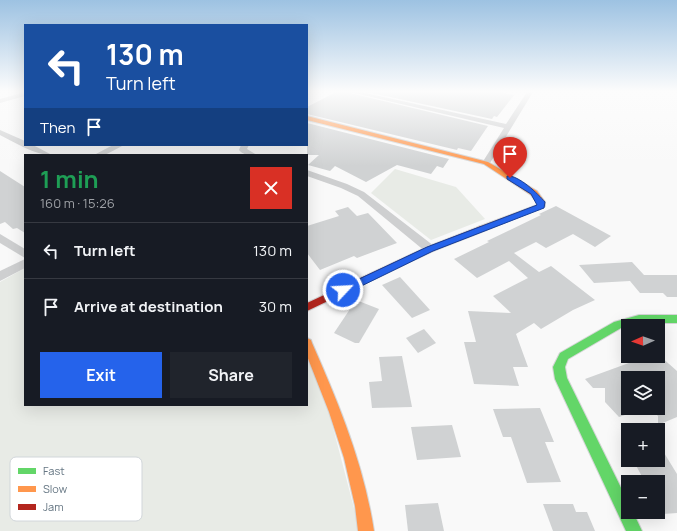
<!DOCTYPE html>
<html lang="en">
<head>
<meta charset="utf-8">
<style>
  :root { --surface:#171b24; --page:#20242c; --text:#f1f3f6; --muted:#9ea1a6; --line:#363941; --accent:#2563eb }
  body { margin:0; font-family:Manrope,sans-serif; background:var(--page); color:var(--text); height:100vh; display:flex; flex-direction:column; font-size:15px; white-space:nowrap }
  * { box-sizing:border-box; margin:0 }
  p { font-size:13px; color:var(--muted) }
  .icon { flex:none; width:22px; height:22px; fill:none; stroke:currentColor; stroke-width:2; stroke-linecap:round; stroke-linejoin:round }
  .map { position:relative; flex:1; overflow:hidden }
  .panel { position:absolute; left:24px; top:154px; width:284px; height:252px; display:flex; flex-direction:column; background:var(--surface); border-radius:0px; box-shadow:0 4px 16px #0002 }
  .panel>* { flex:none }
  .banner { position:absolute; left:24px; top:24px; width:284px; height:122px; border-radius:0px; box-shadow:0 4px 16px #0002; background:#1a4fa0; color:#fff; overflow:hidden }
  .needle { width:26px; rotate:268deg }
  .tools { position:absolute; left:621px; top:319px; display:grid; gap:8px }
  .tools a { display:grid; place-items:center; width:44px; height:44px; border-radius:0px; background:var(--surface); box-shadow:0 4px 16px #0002; font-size:20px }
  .pin { position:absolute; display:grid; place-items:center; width:34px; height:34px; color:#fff; margin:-41px -17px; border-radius:50% 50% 50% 0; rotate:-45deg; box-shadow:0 0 4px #0007 }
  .pin .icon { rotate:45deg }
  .me { position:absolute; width:44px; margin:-22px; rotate:65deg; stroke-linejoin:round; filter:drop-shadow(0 0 3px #0008) }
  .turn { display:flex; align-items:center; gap:14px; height:84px; padding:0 16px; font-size:18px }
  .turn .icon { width:52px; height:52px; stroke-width:2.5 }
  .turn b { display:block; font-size:28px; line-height:34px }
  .then { display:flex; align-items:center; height:38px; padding:0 16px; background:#0003; gap:8px; font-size:15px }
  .round { display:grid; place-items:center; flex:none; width:42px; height:42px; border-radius:0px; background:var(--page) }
  .overview { display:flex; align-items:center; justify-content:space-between; height:68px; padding:0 16px }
  h1 { font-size:24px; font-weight:700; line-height:30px; color:#1e9e55 }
  .primary-button { display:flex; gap:8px; margin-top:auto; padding:8px 16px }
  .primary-button a { flex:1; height:46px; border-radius:0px; background:var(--accent); color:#fff; font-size:16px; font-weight:700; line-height:46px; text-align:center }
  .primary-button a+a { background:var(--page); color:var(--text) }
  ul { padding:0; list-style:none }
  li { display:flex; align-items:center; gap:12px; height:56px; padding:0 16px; border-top:1px solid var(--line) }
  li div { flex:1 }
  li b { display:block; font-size:15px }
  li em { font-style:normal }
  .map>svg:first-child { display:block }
  .green { fill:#e8ebe6 }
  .building { fill:#d0d2d3 }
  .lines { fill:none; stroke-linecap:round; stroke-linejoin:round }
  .fast-casing { stroke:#d5d6d7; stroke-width:2 }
  .slow-casing { stroke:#d5d6d7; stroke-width:2 }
  .jam-casing { stroke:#d5d6d7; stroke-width:2 }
  .street { fill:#cecfd0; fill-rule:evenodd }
  .fast { fill:#63d668; fill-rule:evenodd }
  .slow { fill:#ff974d; fill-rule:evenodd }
  .jam { fill:#b3261e; fill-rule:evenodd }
  .route { fill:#2563eb; stroke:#184099 }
  .key { fill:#fff; stroke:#d1d6da; stroke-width:1 }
  .key-label { font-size:11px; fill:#657683 }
</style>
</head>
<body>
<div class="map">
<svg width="677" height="531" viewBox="0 0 677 531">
  <rect width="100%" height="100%" fill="#f9f9f9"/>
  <g class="green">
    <polygon points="395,169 456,187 485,219 431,240 371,193"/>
    <polygon points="25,268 25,405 307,405 307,353 324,393 360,531 0,531 0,282"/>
  </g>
  <g class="building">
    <polygon points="336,92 349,92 350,93 488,126 471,151 458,148 457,150 307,114 307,107"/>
    <polygon points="367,92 496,92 514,95 497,117 494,116 492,119"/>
    <polygon points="307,123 449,159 443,168 437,166 431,174 397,165 366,182 335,166 330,171 308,165 319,155 307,155"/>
    <polygon points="0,171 25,187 25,233 17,228 13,229 5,222 0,224"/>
    <polygon points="556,206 611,236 595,247 573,234 546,248 536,242 514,253 539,272 551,266 595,300 573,310 541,329 534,323 516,334 528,367 513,367 519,386 474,384 464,342 476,342 468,311 511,313 493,296 528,278 509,261 477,278 454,259 489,242 487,241 541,215 539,214"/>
    <polygon points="348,207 357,216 368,213 397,243 357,258 354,256 320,270 307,253 307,226 339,216 335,211"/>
    <polygon points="632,262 644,275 677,275 677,297 667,297 663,293 640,293 630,281 594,283 579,265"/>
    <polygon points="400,277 430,310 412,318 382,285"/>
    <polygon points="356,300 379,309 359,343 355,343 334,333"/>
    <polygon points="424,329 436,343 418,353 406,338"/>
    <polygon points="402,356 412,407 372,408 369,382 382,381 379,357"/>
    <polygon points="648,356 660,356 677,371 677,417 658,425 658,416 650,408 658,408 658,378 628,378 628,414 619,417 605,402 605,388 593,388 585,379"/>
    <polygon points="540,408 554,442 545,442 561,482 527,483 511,437 503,437 493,409"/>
    <polygon points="452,425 461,457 417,460 411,427"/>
    <polygon points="658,443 677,474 677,513 663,514 658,505 658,482 645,482 633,460 658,460"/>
    <polygon points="438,503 444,531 408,531 405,505"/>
    <polygon points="543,504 573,504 576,512 587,512 595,531 553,531"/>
  </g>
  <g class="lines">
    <g class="fast-casing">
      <polygon id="fast" points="639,315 677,315 677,323 639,323 628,326 621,328 568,359 565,367 567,378 628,502 628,512 633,512 642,531 626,531 555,379 553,367 560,353 614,322"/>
    </g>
    <g class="slow-casing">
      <g id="slow">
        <polygon points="307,116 488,162 537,191 545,202 545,206 484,231 478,231 477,229 478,227 537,205 537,202 531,195 484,164 307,120"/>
        <path d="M307,338L311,340L312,343C339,404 364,465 374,531H358L355,506L344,458L329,412L307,356Z"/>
      </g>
    </g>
    <g class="jam-casing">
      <polygon id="jam" points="481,226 485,229 484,231 433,251 307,311 307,303 427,247"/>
    </g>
    <g class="street">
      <polygon points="25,92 25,96 0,103 0,99"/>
      <polygon points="350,92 361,92 506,124 527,92 533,92 490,163 486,166 482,163 504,128"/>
      <path d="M0,130L25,141V145H33L52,155C34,155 16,143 0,135Z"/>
      <polygon points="113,145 124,145 105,155 94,155"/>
      <path d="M241,145H249L247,149L257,155C250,155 244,156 239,150Z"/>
      <polygon points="307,170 347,184 364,192 434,246 436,249 434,252 426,252 358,196 341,188 307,176"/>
      <polygon points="0,234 25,249 25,258 0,243"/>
      <polygon points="25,259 25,268 0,281 0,271"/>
    </g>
    <use href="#fast" class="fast"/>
    <use href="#slow" class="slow"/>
    <use href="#jam" class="jam"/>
  </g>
  <linearGradient id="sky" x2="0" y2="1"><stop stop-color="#9dc2e2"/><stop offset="0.55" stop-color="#fcfcfc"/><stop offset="1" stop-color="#fcfcfc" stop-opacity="0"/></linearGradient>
  <rect width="677" height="166" fill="url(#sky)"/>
  <path class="route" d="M507,176C519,175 538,194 545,202L544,208L433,251L347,293H340L338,290L340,288L427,247L537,205L531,194L507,179Z"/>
  <rect x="10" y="457" width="132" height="64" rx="6" class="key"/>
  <rect x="18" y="468" width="18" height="6" fill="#63d668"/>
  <rect x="18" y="486" width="18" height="6" fill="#ff974d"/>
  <rect x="18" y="504" width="18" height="6" fill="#b3261e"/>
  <g class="key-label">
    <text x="43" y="475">Fast</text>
    <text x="43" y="493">Slow</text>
    <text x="43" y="511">Jam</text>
  </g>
</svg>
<div class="tools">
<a><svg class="needle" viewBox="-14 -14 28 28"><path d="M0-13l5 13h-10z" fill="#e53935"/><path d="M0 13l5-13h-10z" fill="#9ea1a6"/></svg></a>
<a><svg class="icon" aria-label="layers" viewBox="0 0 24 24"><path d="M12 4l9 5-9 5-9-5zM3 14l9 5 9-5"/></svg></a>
<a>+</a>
<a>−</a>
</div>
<div class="pin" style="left:510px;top:178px;background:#d93025"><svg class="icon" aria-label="arrive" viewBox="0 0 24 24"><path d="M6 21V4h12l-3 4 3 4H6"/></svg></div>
<svg class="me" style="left:343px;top:290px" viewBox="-20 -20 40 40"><circle r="17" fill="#2563eb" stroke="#fff" stroke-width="3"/><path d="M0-11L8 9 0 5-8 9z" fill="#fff"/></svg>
<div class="banner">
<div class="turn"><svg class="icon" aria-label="left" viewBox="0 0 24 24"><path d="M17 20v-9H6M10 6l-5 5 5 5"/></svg><div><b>130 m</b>Turn left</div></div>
<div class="then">Then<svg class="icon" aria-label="arrive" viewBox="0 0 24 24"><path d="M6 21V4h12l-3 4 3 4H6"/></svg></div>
</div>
<section class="panel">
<div class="overview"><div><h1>1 min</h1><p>160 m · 15:26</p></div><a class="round" style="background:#d93025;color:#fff"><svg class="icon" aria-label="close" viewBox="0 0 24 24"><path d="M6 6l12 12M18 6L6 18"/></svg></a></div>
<ul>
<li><svg class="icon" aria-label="left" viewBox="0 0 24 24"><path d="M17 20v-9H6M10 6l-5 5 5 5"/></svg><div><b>Turn left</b></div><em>130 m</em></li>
<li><svg class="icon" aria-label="arrive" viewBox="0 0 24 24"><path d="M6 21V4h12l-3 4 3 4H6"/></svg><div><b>Arrive at destination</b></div><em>30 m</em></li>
</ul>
<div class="primary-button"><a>Exit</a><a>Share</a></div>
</section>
</div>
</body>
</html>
